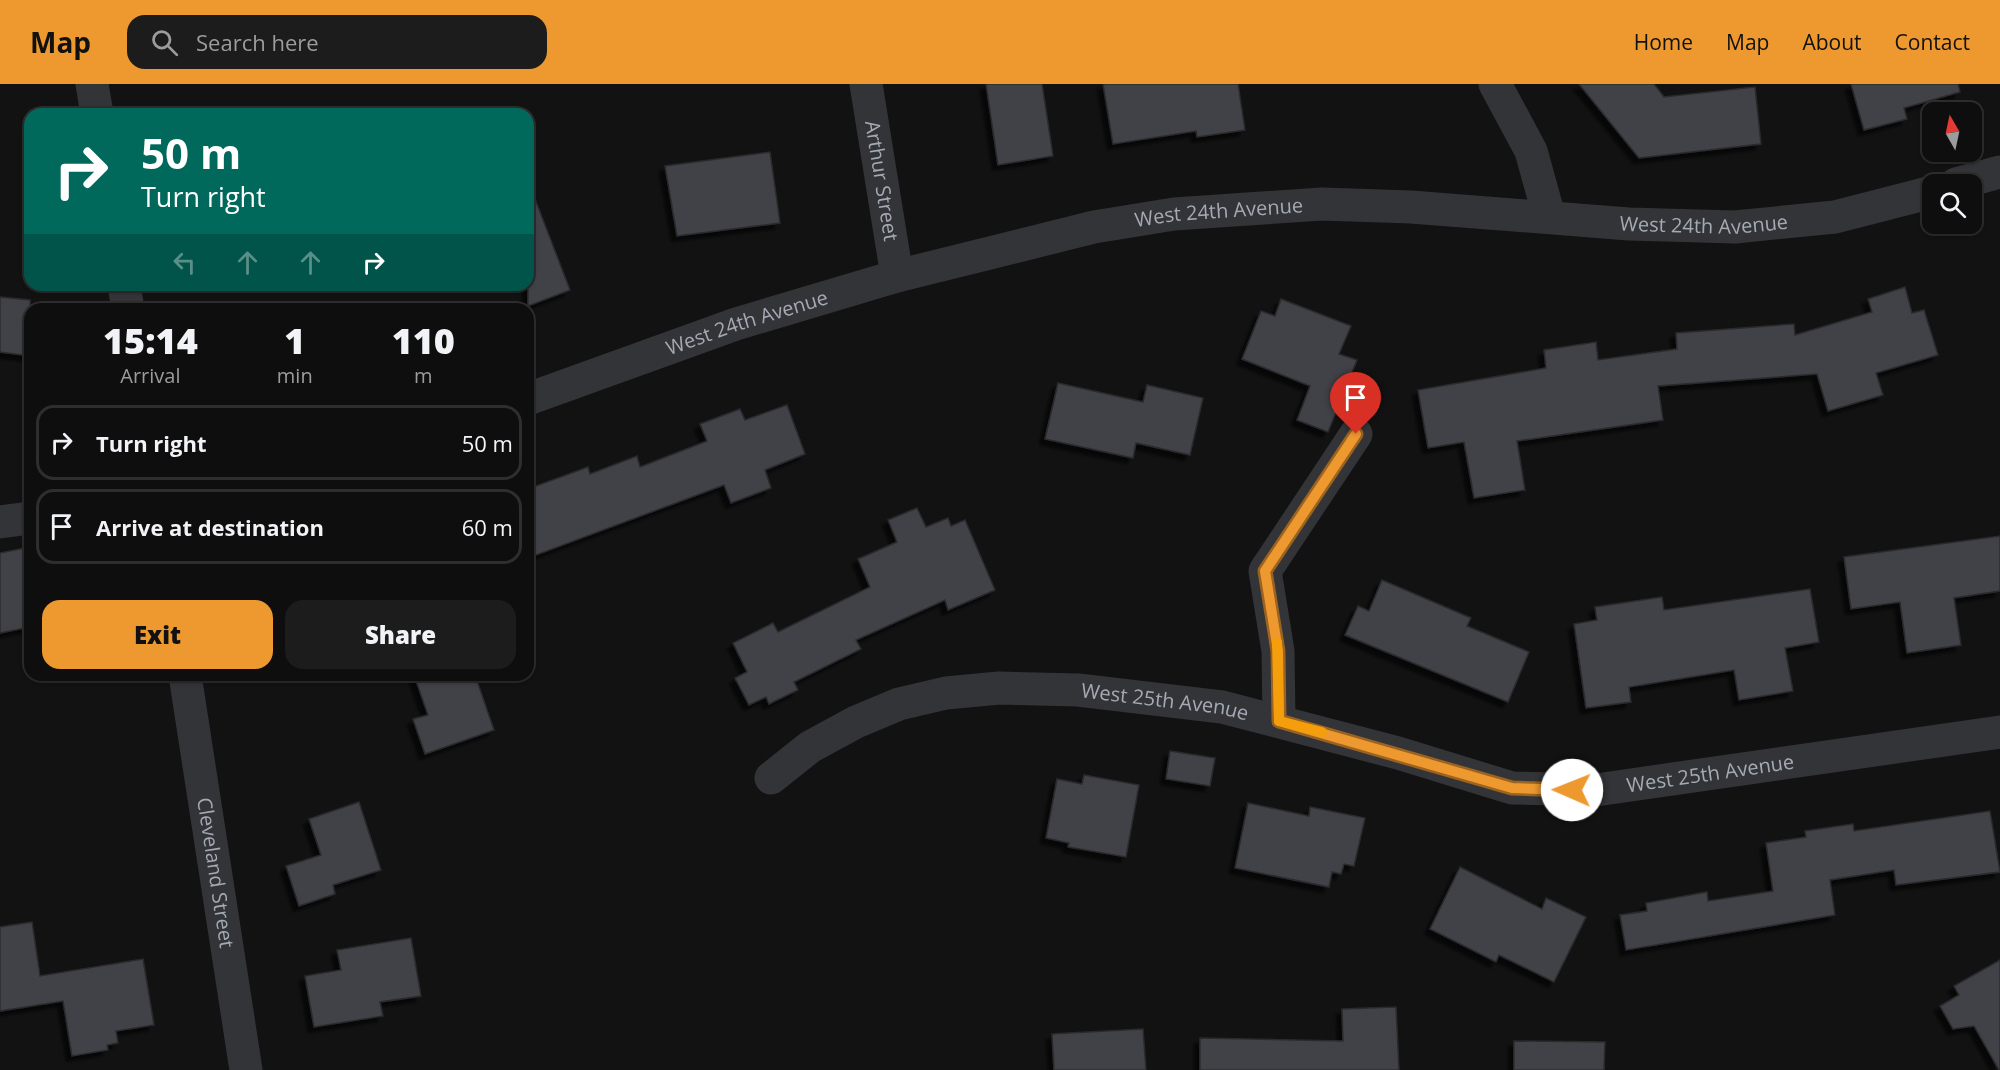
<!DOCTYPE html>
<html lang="en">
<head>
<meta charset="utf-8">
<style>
  :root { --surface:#0e0e0e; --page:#1c1c1c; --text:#f1f3f6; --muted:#9b9c9e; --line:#2e2e2e; --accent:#ee992f }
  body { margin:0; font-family:"Open Sans",sans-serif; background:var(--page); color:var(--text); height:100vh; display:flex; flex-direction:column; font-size:22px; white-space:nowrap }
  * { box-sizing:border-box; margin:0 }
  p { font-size:20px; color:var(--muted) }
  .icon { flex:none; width:33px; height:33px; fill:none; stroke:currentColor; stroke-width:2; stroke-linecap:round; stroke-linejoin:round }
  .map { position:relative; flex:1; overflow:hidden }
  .panel { position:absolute; left:24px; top:219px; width:510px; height:378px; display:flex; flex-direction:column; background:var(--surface); border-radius:18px; box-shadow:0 2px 4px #0004,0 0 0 2px var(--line) }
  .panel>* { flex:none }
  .banner { position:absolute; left:24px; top:24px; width:510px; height:183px; border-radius:18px; box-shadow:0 2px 4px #0004,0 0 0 2px var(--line); background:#00695c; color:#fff; overflow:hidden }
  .needle { width:39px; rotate:351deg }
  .buttons { position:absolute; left:1922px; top:18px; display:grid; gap:12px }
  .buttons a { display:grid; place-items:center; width:60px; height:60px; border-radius:12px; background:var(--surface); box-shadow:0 2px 4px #0004,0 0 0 2px var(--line); font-size:30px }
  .pin { position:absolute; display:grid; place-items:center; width:51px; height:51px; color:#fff; margin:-62px -26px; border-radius:50% 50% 50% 0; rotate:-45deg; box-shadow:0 0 6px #0007 }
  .pin .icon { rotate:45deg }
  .me { position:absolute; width:66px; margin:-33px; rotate:271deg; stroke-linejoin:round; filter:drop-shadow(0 0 4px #0008) }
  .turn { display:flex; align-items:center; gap:21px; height:126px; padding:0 18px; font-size:27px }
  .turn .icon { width:78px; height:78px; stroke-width:2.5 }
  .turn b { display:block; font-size:42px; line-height:51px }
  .lanes { display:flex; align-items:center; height:57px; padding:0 18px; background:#0003; justify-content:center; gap:30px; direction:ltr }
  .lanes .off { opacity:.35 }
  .eta { display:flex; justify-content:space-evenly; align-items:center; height:102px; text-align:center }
  .eta b { font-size:36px; font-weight:800; line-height:42px }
  .button { display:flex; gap:12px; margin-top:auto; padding:12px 18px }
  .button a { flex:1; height:69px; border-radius:18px; background:var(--accent); color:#111; font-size:24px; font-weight:800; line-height:69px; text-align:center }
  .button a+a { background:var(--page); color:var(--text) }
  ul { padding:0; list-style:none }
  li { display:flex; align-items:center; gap:18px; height:75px; margin:0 12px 9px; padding:0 6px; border:3px solid var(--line); border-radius:18px }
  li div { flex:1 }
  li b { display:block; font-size:22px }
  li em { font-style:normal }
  header { display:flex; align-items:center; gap:36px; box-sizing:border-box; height:84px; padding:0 30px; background:var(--accent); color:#111 }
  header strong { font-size:28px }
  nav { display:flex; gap:33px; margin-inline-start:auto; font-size:21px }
  .search { width:420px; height:54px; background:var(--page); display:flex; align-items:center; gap:15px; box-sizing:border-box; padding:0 21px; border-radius:18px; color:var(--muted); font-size:22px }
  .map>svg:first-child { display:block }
  .building { fill:#414246; stroke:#2c2c2f; stroke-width:1.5; filter:url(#shadow) }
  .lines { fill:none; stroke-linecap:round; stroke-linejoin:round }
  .minor { stroke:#333438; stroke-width:33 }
  .route-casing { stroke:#9b631f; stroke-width:15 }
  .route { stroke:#ee992f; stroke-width:10 }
  .slow { stroke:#f59e0b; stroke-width:10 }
  .labels { text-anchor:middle; stroke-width:4.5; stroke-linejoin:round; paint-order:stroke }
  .street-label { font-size:20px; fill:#a4aab4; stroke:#0d0d0e }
</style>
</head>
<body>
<header>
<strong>Map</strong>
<div class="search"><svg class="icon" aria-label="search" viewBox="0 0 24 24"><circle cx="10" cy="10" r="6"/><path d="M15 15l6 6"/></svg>Search here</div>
<nav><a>Home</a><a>Map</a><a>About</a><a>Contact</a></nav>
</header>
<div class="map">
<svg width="2000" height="986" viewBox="0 0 2000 986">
  <defs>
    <filter id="shadow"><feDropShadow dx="-5.5" dy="5.5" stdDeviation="1.5" flood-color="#0009"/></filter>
  </defs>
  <rect width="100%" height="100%" fill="#121213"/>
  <g class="building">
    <polygon points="986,0 1042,0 1053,72 998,81"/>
    <polygon points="1103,0 1238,0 1245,46 1197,53 1196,47 1113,60"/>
    <polygon points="1579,0 1654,0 1664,13 1755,3 1761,60 1639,74"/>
    <polygon points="1851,0 1958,0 1960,8 1904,24 1907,35 1864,46"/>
    <polygon points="770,68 780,139 677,152 665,82"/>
    <polygon points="528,102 530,102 570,206 528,222"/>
    <polygon points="1905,203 1912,229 1924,226 1938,271 1876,289 1883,311 1828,327 1817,290 1658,302 1663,336 1517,357 1525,406 1474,414 1464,358 1428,364 1418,306 1546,284 1544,266 1596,258 1598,276 1677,265 1676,249 1794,240 1795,251 1872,228 1868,215"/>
    <polygon points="0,213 30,216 30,272 0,268"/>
    <polygon points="1281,215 1351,242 1339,270 1357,276 1328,348 1297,336 1310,302 1242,275 1261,227 1275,232"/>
    <polygon points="1058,299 1143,318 1147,301 1203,314 1190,371 1136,359 1133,374 1045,355"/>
    <polygon points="787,321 805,370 765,386 771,404 731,419 724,401 528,474 528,405 588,383 590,390 637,372 640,383 707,357 700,340 740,325 745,336"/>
    <polygon points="917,424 926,443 948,434 951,442 965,436 995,506 948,526 945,516 856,556 861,565 794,598 798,606 769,620 766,613 749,621 735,594 747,588 733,559 773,539 778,548 870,503 858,475 897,458 888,436"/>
    <polygon points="2000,452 2000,507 1954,514 1961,561 1907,569 1900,518 1851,525 1844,473"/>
    <polygon points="30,463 30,543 0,549 0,469"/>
    <polygon points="1382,496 1471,534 1467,542 1529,568 1508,618 1345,551 1358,522 1369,527"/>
    <polygon points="1810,505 1819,558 1785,564 1793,607 1739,616 1734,586 1629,603 1631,618 1586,624 1574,540 1597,536 1595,523 1662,513 1664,526"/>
    <polygon points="414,591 475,591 494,646 425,670 413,635 428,631"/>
    <polygon points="1170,667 1215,674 1210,702 1166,695"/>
    <polygon points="1084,691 1139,701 1126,773 1068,763 1069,759 1046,754 1057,695 1082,700"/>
    <polygon points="359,718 381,786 333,801 335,810 299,822 286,782 321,771 309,735"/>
    <polygon points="1248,719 1309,732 1310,723 1365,734 1354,782 1344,780 1341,790 1332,788 1329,803 1235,784"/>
    <polygon points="1990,727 2000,788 1896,801 1894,786 1830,796 1835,831 1626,866 1620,831 1647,827 1646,819 1707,808 1708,817 1773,807 1766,759 1806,753 1805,747 1853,740 1854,747"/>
    <polygon points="1460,783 1542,825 1546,814 1586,833 1554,898 1499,871 1496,878 1430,845"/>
    <polygon points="32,838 40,892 143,875 154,941 116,947 118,959 107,961 108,966 72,972 63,917 0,927 0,843"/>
    <polygon points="411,854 421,912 380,918 383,932 314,943 305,892 341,886 337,866"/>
    <polygon points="2000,876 2000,986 1999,986 1974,942 1953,945 1940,922 1959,911 1954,902"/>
    <polygon points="1396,923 1399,986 1200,986 1200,954 1343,957 1342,925"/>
    <polygon points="1143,945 1146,986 1054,986 1052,950"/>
    <polygon points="1514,957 1605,958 1604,986 1514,986"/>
  </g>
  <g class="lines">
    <g class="minor">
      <polyline points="92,0 97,30"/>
      <path id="s1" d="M866,0L897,192"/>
      <polyline points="1495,0 1531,67 1549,132"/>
      <polyline points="1956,100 2000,88"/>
      <polyline points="124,201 128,225"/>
      <path id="s2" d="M528,315L736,240L897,192L1094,143L1174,130L1322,120L1411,123L1629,140L1735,143L1835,133L1932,108"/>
      <polyline points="0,438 30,434"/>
      <path id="s3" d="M185,591L246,986"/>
      <polyline points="1279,637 1278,567 1265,487 1356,350"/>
      <path id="s4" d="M771,694L810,663L856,638L899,620L946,609L999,604L1078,606L1222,623L1398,669L1512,704L1596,706L2000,648"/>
    </g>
  </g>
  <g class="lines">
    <g class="route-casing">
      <polyline id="route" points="1356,350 1265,487 1278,567 1279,637 1512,704 1572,706"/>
    </g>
    <use href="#route" class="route"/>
    <polyline class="slow" points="1277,558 1279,637 1322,648"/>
  </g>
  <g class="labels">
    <g class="street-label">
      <text dy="7" stroke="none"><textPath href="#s1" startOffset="98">Arthur Street</textPath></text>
      <text dy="7" stroke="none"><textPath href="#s2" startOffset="718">West 24th Avenue</textPath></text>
      <text dy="7" stroke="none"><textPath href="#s2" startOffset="1204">West 24th Avenue</textPath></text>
      <text dy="7" stroke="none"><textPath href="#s2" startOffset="232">West 24th Avenue</textPath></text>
      <text dy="7" stroke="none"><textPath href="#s4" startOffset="417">West 25th Avenue</textPath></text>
      <text dy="7" stroke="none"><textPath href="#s4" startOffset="975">West 25th Avenue</textPath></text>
      <text dy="7" stroke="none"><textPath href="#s3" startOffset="200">Cleveland Street</textPath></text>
    </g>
  </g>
</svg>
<div class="buttons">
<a><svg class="needle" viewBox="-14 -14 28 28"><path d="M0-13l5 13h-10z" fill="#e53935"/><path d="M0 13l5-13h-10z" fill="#9b9c9e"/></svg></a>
<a><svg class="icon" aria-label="search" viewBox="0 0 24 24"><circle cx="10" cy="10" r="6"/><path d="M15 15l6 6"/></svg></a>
</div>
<div class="pin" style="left:1356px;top:350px;background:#d93025"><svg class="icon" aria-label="arrive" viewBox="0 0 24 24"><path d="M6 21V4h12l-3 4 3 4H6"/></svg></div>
<svg class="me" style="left:1572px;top:706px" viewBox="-20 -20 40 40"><circle r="19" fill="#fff"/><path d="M0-13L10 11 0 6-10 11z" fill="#ee992f"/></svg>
<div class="banner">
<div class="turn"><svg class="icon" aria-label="right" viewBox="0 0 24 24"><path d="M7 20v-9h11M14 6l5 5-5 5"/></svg><div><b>50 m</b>Turn right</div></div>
<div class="lanes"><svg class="icon off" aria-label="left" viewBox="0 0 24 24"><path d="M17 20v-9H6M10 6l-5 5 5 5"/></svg><svg class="icon off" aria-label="ahead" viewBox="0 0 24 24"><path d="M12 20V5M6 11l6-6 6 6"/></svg><svg class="icon off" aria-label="ahead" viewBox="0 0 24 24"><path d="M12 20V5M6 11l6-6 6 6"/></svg><svg class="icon" aria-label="right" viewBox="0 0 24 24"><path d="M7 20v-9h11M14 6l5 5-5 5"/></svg></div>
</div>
<section class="panel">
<div class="eta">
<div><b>15:14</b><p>Arrival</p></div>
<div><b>1</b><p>min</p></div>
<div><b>110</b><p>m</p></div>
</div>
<ul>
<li><svg class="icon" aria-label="right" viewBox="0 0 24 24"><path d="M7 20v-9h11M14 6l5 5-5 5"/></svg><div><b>Turn right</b></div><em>50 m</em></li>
<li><svg class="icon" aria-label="arrive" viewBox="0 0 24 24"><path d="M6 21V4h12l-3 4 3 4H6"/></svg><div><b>Arrive at destination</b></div><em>60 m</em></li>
</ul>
<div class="button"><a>Exit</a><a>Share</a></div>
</section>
</div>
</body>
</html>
